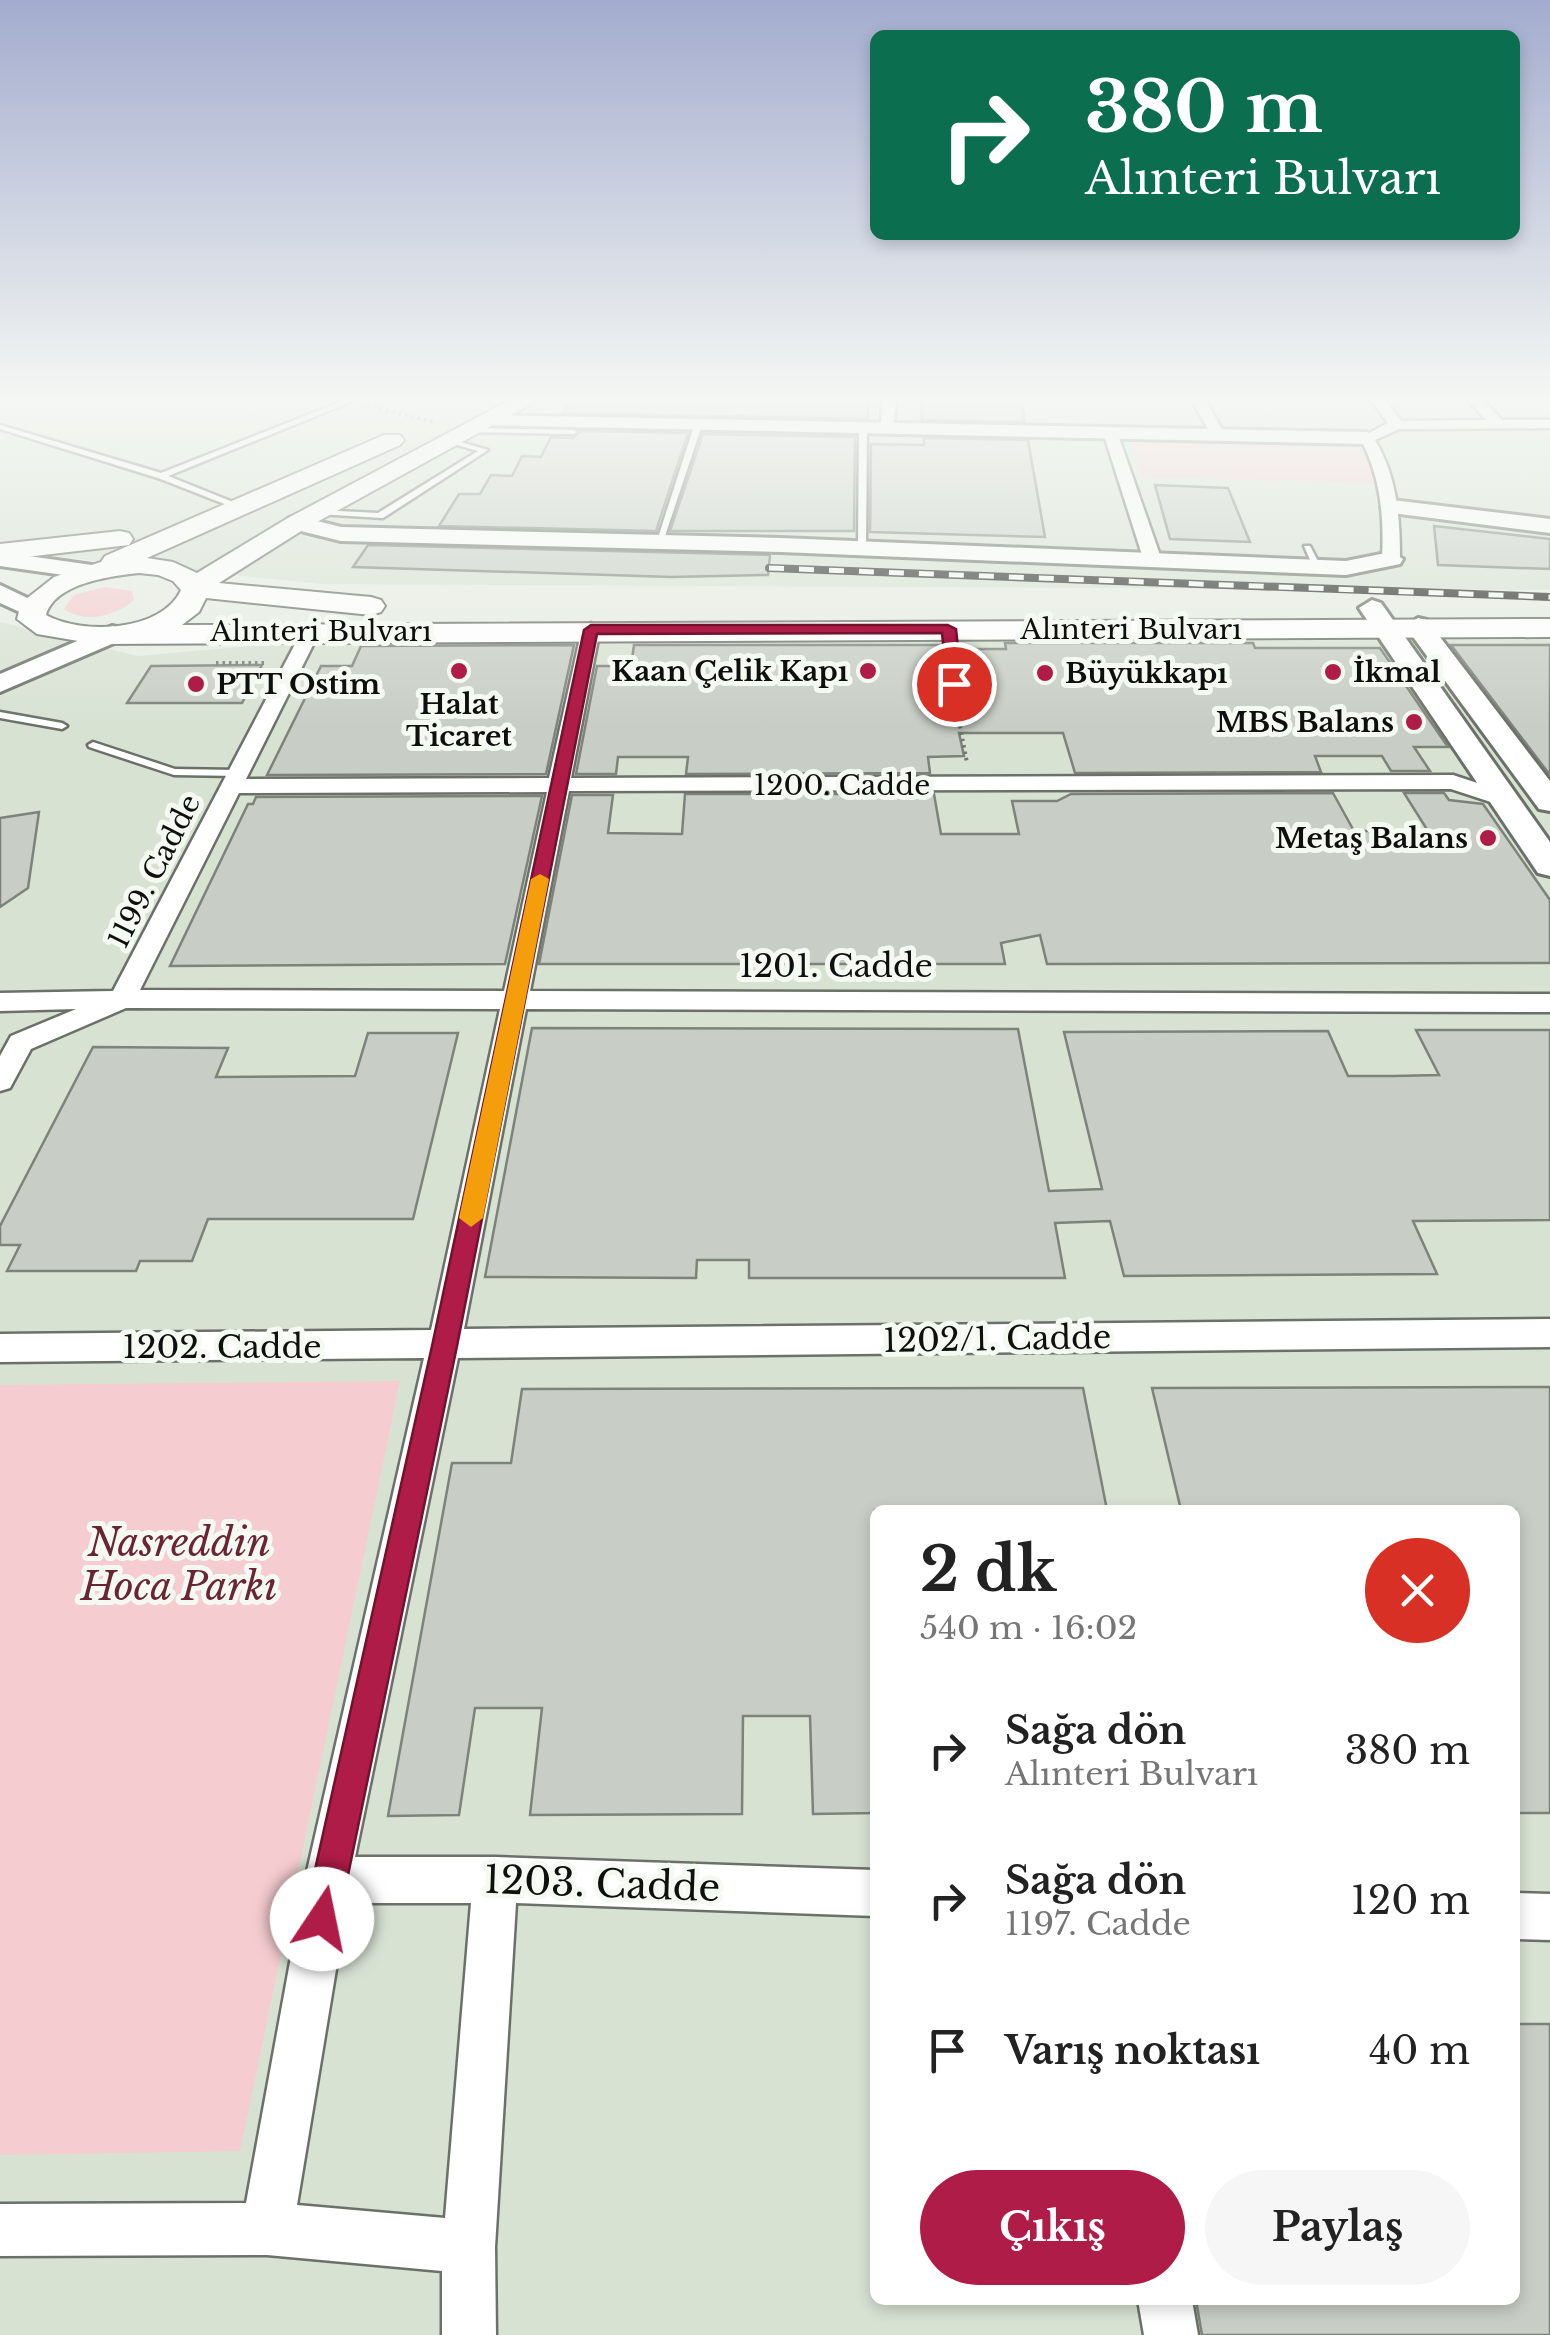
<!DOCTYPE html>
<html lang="tr">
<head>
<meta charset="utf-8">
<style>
  :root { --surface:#fff; --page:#f6f6f6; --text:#222; --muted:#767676; --accent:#af1c47 }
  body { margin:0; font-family:"Libre Baskerville",serif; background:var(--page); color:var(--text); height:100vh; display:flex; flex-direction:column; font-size:38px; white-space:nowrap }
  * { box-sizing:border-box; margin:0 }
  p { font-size:32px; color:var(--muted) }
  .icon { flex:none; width:55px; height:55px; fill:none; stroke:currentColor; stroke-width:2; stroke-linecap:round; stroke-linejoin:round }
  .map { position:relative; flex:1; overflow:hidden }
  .side { position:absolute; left:870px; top:1505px; width:650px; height:800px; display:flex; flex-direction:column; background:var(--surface); border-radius:15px; box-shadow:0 5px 15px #0003 }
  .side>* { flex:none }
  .guide { position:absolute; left:870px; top:30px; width:650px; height:210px; border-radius:15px; box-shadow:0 5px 15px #0003; background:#0b6e4f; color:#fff; overflow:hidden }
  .pin { position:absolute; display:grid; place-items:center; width:85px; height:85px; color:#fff; margin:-42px; border:5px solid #fff; border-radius:50%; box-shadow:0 2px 10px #0007 }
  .me { position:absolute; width:110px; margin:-55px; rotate:11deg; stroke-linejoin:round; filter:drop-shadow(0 0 8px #0008) }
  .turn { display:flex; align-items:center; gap:35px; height:210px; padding:0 50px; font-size:45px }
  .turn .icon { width:130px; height:130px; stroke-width:2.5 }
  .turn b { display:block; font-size:70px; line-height:85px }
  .round { display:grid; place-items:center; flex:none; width:105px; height:105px; border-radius:52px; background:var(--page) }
  .summary { display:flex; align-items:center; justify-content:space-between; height:170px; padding:0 50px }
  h1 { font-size:60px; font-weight:700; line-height:75px }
  .button { display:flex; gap:20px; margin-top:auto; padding:20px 50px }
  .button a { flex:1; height:115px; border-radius:60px; background:var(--accent); color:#fff; font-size:40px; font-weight:700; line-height:115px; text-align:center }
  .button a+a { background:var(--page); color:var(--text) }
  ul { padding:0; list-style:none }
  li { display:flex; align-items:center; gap:30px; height:150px; padding:0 50px }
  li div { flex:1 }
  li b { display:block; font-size:38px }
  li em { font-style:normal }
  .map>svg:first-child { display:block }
  .built { fill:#d8e2d3; fill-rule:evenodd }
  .green { fill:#f5ccd0 }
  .building { fill:#c8cec5; stroke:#7d837b; stroke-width:2.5 }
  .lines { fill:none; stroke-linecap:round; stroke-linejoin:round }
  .lane-casing { stroke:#6b7169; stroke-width:5 }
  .street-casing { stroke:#6b7169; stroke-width:5 }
  .secondary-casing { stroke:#6b7169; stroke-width:6 }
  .primary-casing { stroke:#6b7169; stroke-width:4 }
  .path { stroke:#747872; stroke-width:4; stroke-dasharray:2.5 4; stroke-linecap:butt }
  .lane { fill:#fff; fill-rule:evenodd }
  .street { fill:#fff; fill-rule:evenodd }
  .secondary { fill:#fff; fill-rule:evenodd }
  .primary { fill:#fff; fill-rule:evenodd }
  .rail-far1-casing { stroke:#262925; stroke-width:6 }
  .rail-casing { stroke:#262925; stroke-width:8 }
  .rail-far1 { stroke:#f4faf2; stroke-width:4; stroke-dasharray:11; stroke-linecap:butt }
  .rail { stroke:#f4faf2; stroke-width:5; stroke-dasharray:15; stroke-linecap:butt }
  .route { fill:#af1c47; stroke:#72122e; stroke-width:2.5 }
  .slow { fill:#f59e0b }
  .poi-dot { fill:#af1c47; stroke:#f4faf2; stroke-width:4 }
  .labels { text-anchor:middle; stroke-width:10; stroke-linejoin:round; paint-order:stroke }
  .far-street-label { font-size:28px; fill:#0e100d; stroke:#f4faf2 }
  .far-poi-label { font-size:28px; font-weight:bold; fill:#0e100d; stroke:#f4faf2; text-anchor:end }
  .street-label { font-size:32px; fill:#0e100d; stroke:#f4faf2 }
  .near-park-label { font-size:38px; font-style:italic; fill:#6b2432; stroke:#f4faf2 }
  .near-street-label { font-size:38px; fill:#0e100d; stroke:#f4faf2 }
</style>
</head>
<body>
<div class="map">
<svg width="1550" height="2335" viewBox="0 0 1550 2335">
  <rect width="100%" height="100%" fill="#e7ede4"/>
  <g class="built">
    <polygon points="0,399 1550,399 1550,590 321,584 0,551"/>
    <path d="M0,622L138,656L294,642L1550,640V2335H0ZM875,1510H1515V2300H875Z"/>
  </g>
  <g class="green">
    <polygon points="1132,442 1354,447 1369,458 1374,483 1142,477"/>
    <path d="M105,587L132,591L134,600C116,616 84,624 64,609L74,595Z"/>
    <polygon points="400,1381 240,2151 0,2155 0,1385"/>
  </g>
  <g class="building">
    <polygon points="571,399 868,399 868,419 564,413"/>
    <polygon points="921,399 1021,399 1025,422 922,420"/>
    <polygon points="580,431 688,433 656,531 439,526 459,494 480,494 491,475 512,476 522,456 541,457 551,437 573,438"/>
    <polygon points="703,434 855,437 854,531 670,531"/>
    <polygon points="924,438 1028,440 1045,537 870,532 871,444 924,445"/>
    <polygon points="1155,485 1228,488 1250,542 1170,539"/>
    <polygon points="1434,526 1550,539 1550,569 1438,565"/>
    <polygon points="368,545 770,555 768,575 671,577 353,567"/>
    <polygon points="1005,643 1253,643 1255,648 1380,648 1448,747 1414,747 1430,771 1391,771 1382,756 1315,756 1321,772 1075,773 1063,733 959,733 964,756 928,757 930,773 686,774 688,757 618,757 616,774 576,774 597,666 631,666 634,645 941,645 949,713 960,719 967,713 959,649 1006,649"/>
    <polygon points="574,645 546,774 267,775 321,666 352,666 361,646"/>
    <polygon points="1451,645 1550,645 1550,775"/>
    <polygon points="262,665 242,703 127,703 151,666"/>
    <polygon points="1333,793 1354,831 1428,831 1404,793 1444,793 1449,800 1483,804 1550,900 1550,963 1051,964 1047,964 1040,935 1001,943 1005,964 539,964 572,795 613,795 608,833 682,834 685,794 934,794 941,834 1019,834 1012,801 1057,801 1071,794"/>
    <polygon points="542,796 505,964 170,966 248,804 253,804 256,797"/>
    <polygon points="39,812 28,888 0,907 0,818"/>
    <polygon points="532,1028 1018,1029 1049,1191 1102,1189 1064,1032 1328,1031 1348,1076 1393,1076 1439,1075 1416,1030 1550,1030 1550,1220 1413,1221 1437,1274 1124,1276 1110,1221 1055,1223 1065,1278 749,1278 749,1260 697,1260 696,1278 485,1277"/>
    <polygon points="368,1033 458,1033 413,1219 208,1219 192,1261 140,1261 136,1271 7,1271 20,1245 0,1245 0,1226 93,1047 228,1048 216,1077 355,1076"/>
    <polygon points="1550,1387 1550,1813 1515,1813 1515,1510 1181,1510 1152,1388"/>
    <polygon points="1083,1388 1107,1510 875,1510 875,1813 813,1814 810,1716 743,1716 742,1814 530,1815 542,1708 475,1708 459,1815 388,1816 452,1463 511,1463 522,1389"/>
    <polygon points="1515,2024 1550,2024 1550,2335 1202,2335 1196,2300 1515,2300"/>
  </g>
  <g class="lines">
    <g class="lane-casing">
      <g id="lane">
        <polygon points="348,399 358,399 168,476 243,506 243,510 240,510 158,478 0,429 0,425 161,473"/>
        <polygon points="695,423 702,425 663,542 656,544"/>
        <polygon points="863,426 867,428 866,548 862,551 858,548 859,428"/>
        <polygon points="465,428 573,430 577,432 573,434 468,432"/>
        <polygon points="447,438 488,450 383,518 318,514 314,512 318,510 378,513 478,451 447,442"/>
        <polygon points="1304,546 1310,546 1321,567 1320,569 1314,569"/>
        <polygon points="948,626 953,629 963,713 958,716 953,713 943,629"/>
        <polygon points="0,712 62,723 67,726 62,729 0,718"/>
        <polygon points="93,742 175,769 238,770 243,773 238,776 174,775 89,747 88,745"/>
      </g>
    </g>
    <g class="street-casing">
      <g id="street">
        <polygon points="882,399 896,399 893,432 881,429"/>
        <polygon points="1191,399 1205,399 1224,433 1222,436 1212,436"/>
        <path d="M1370,399H1384L1401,421L1486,420L1467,399H1482L1502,420H1550V428L1399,429L1375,440C1397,477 1400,516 1400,559L1391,564L1382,559C1384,516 1381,477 1360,438L1388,423Z"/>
        <polygon points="1110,428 1117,432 1162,561 1159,565 1144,561 1103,432"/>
        <path d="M591,623L600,629L571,778L1453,775L1514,795L1517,800L1506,807L1451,789L569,791L530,991L1550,994V1012L526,1009L464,1329L1550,1319V1347L458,1358L355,1857H495L875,1870V1916L516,1903L495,2247L496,2335H442V2271L267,2255L0,2256V2204L246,2203L305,1880L424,1358L0,1362V1334L431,1330L500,1009L126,1008L31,1049L10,1088L0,1091V1056L11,1036L76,1009L0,1011V993L113,991L303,629L310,627L319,633L246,779L549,778L582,629ZM547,792L504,991L140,990L239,793ZM347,1903H471L445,2218L297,2205Z"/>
        <polygon points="1515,1893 1550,1894 1550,1940 1515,1939"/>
        <polygon points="1138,2300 1192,2300 1198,2335 1144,2335"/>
      </g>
    </g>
    <g class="secondary-casing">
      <g id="secondary">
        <polygon points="487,415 1367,432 1377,438 1367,444 480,425 477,421"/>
        <polygon points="1392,500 1550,519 1550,533 1384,512 1381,507 1384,502"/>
        <polygon points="297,516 341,527 781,538 1346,561 1391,552 1403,559 1400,564 1346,575 781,552 341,541 289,528 285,523 289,518"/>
        <polygon points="0,552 92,565 104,572 92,579 0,566"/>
        <polygon points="0,585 40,604 44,609 31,617 0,603"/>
        <polygon points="1372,600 1381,603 1550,842 1550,876 1538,873 1359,608"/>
        <polygon points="1418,618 1427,620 1550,781 1550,811 1539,809 1405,626"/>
        <polygon points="112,626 121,628 125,634 121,640 0,692 0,674"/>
      </g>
    </g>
    <g class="primary-casing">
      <g id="primary">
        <path d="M512,399H540L306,528L219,583L371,597L381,600L385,606L381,612L371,615L206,598L199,612L182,625L1550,619V637L96,644L37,634L17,619L21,603L54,577L101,562L105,556L384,435H400L404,440L400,445L147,558L173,562L197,573L288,518ZM139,573L158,575L173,581L181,590C162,632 82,635 46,615C55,583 111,576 139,573Z"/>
        <polygon points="120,531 129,533 133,539 129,545 0,560 0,544"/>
      </g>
    </g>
    <g class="path">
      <polyline points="367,406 434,422"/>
      <polyline points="216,663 268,663"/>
      <polyline points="960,726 967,763"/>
    </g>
    <use href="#lane" class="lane"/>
    <use href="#street" class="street"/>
    <use href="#secondary" class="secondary"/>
    <use href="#primary" class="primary"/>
    <g class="rail-far1-casing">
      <polyline id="rail-far1" points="769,568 780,568"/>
    </g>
    <g class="rail-casing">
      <polyline id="rail" points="769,568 1550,597"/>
    </g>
    <use href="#rail-far1" class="rail-far1"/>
    <use href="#rail" class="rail"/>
  </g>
  <linearGradient id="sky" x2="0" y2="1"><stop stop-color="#a3acce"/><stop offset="0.55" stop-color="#f4f7f3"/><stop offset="1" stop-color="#f4f7f3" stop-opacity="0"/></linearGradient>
  <rect width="1550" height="726" fill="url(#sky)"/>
  <polygon class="route" points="948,625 956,629 962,684 954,688 947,684 942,633 597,634 457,1346 339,1919 334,1931 322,1936 309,1931 304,1919 432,1346 584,630 591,625"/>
  <polygon class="slow" points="540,874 549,879 483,1218 471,1227 459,1218 531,879"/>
  <g class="poi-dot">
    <circle cx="459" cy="671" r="10"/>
    <circle cx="868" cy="671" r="10"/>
    <circle cx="1333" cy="672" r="10"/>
    <circle cx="1045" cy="673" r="10"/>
    <circle cx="196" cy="684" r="10"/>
    <circle cx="1414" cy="722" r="10"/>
    <circle cx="1488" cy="838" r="10"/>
  </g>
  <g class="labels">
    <g class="far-street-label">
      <text x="1131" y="639">Alınteri Bulvarı</text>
      <text x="321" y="641">Alınteri Bulvarı</text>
      <text x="842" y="795">1200. Cadde</text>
      <text transform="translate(154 871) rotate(-63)" y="10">1199. Cadde</text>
    </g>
    <g class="far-poi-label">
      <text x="848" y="681">Kaan Çelik Kapı</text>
      <text x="1353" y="682" text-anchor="start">İkmal</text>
      <text x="1065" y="683" text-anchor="start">Büyükkapı</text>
      <text x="216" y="694" text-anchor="start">PTT Ostim</text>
      <text x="459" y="714" text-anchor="middle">Halat<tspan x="459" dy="32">Ticaret</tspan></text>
      <text x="1394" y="732">MBS Balans</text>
      <text x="1468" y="848">Metaş Balans</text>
    </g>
    <g class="street-label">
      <text x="836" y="977">1201. Cadde</text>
      <text transform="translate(997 1339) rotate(-1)" y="11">1202/1. Cadde</text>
      <text x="222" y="1358">1202. Cadde</text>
    </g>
    <g class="near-park-label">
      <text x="179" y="1556">Nasreddin<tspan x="179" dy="44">Hoca Parkı</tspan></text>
    </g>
    <g class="near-street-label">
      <text transform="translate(602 1884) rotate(2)" y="13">1203. Cadde</text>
    </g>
  </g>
</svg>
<div class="pin" style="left:954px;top:684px;background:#d93025"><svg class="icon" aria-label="arrive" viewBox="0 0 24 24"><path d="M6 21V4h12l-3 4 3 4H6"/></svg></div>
<svg class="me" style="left:322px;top:1919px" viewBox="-20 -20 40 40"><circle r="19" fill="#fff"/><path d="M0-13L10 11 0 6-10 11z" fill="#af1c47"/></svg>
<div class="guide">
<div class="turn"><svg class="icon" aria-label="right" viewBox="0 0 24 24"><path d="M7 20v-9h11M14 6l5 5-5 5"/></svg><div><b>380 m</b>Alınteri Bulvarı</div></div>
</div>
<section class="side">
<div class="summary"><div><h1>2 dk</h1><p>540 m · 16:02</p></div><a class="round" style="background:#d93025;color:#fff"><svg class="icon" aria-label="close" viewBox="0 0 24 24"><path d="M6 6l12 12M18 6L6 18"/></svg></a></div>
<ul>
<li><svg class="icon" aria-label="right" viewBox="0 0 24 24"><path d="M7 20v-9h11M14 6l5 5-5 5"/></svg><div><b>Sağa dön</b><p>Alınteri Bulvarı</p></div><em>380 m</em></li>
<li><svg class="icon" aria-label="right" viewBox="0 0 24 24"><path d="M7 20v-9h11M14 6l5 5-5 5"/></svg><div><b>Sağa dön</b><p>1197. Cadde</p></div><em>120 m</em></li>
<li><svg class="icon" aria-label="arrive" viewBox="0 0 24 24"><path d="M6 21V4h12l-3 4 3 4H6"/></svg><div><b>Varış noktası</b></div><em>40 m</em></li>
</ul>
<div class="button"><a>Çıkış</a><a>Paylaş</a></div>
</section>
</div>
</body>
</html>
